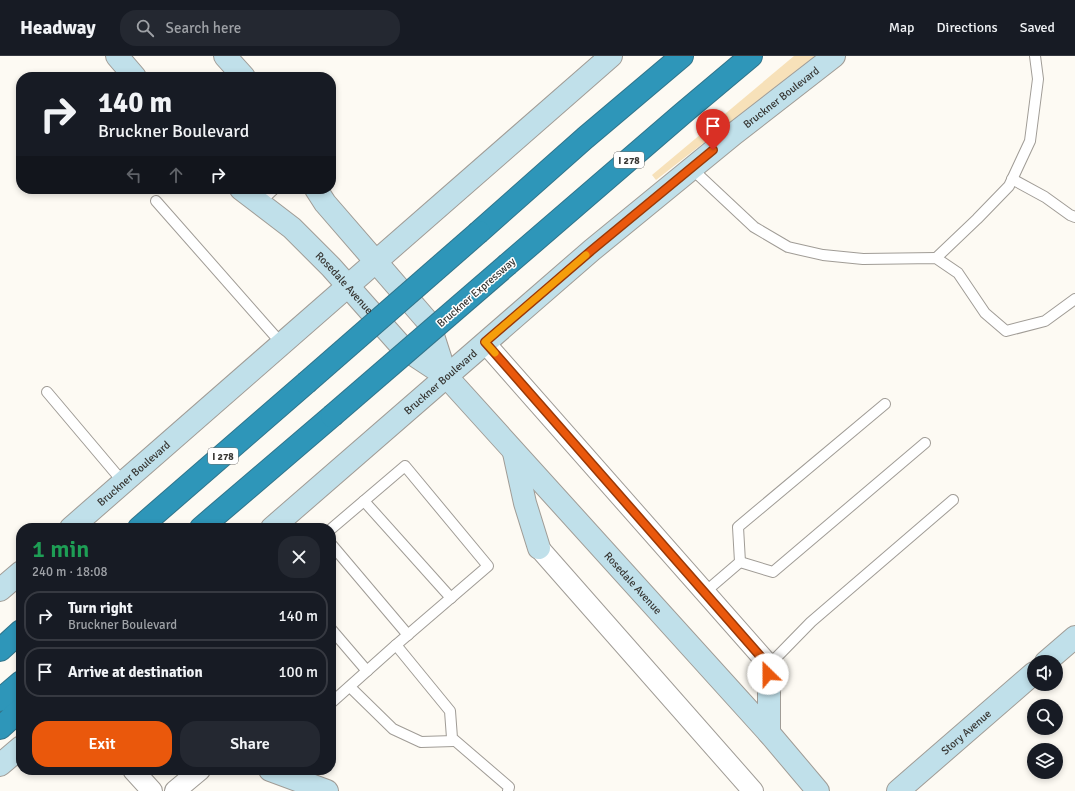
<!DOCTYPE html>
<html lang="en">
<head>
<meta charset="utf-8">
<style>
  :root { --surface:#171b24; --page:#242831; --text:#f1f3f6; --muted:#9ea1a6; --line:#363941; --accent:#ea580c }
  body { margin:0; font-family:Signika,sans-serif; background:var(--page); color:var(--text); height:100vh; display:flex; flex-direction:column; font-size:15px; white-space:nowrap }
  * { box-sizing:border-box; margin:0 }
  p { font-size:13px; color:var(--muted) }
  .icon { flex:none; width:22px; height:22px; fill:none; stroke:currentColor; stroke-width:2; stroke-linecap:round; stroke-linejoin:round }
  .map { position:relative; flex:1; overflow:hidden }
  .side { position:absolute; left:16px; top:467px; width:320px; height:252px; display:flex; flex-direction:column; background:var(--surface); border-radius:16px; box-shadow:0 2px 6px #0003 }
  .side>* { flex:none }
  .banner { position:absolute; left:16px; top:16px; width:320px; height:122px; border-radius:16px; box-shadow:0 2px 6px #0003; background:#171b24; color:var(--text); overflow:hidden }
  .fabs { position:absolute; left:1027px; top:599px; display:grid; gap:8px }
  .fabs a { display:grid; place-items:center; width:36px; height:36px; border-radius:50%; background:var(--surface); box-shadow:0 2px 6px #0003; font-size:20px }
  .pin { position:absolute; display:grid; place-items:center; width:34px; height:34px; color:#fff; margin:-41px -17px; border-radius:50% 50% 50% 0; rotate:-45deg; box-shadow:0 0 4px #0007 }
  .pin .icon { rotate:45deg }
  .me { position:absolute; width:44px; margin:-22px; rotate:337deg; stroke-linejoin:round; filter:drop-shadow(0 0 3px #0008) }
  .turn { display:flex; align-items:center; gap:14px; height:84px; padding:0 16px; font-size:18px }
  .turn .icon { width:52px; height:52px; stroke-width:2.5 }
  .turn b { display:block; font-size:28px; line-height:34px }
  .lanes { display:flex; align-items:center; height:38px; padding:0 16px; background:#0003; justify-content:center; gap:20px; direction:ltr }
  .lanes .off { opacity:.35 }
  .round { display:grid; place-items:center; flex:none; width:42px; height:42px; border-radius:16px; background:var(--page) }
  .overview { display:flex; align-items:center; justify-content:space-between; height:68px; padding:0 16px }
  h1 { font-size:24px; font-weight:600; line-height:30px; color:#1e9e55 }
  .action { display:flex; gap:8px; margin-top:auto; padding:8px 16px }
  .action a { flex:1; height:46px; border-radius:16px; background:var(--accent); color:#fff; font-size:16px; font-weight:600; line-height:46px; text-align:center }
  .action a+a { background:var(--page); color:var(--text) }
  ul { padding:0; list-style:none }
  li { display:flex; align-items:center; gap:12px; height:50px; margin:0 8px 6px; padding:0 8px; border:2px solid var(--line); border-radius:16px }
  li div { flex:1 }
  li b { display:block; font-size:15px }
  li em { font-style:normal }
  header { display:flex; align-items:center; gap:24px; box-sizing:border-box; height:56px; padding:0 20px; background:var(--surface); border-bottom:1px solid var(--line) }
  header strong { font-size:19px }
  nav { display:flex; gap:22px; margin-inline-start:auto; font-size:14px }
  .search { width:280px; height:36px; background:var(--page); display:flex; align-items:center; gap:10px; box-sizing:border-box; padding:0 14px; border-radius:16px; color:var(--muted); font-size:15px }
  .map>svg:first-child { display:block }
  .green { fill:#f7e1b9 }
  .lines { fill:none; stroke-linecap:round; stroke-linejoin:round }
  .lane-casing { stroke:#a09c96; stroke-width:12 }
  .street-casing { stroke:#a09c96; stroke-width:22 }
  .secondary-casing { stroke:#a09c96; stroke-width:24 }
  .highway-casing { stroke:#31748a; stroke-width:24 }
  .lane { stroke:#fff; stroke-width:10 }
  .street { stroke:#fff; stroke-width:20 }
  .secondary { stroke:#c0e0ea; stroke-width:22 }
  .highway { stroke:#2e96b9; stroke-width:22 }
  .highway-bridge-casing { stroke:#31748a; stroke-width:24; stroke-linecap:butt }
  .highway-bridge { stroke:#2e96b9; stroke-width:22 }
  .route-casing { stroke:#983908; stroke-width:10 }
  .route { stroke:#ea580c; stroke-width:7 }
  .slow { stroke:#f59e0b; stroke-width:7 }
  .labels { text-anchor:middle; stroke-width:3; stroke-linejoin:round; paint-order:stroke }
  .shield { fill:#fff; stroke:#737270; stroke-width:1 }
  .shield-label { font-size:10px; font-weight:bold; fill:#373633 }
  .street-label { font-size:11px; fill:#373633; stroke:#fff }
</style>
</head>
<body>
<header>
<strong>Headway</strong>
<div class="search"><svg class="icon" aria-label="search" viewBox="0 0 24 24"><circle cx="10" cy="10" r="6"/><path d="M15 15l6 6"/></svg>Search here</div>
<nav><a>Map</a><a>Directions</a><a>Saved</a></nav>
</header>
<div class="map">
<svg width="1075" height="735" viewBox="0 0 1075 735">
  <rect width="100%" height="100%" fill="#fdfaf3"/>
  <polygon class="green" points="794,0 815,0 656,124 652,119"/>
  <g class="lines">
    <g class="lane-casing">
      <g id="lane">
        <polyline points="691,112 754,171 788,191 823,199 863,203 936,202 958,217 985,257 1006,275 1045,265 1075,243"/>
        <polyline points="1012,123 1045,141 1070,159 1075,161"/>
        <polyline points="156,145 282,288"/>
        <polyline points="259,147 274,133"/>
        <polyline points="936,202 977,163 1009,130 1030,85 1038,23 1035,0"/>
        <polyline points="47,336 123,426"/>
        <polyline points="364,445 451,542"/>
        <polyline points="331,473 405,410 488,510 396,589 450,655 452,682 509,731 508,735"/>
        <polyline points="331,488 408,579"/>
        <polyline points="740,506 773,516 925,387"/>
        <polyline points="705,536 740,506 738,471 885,348"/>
        <polyline points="331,573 367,615"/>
        <polyline points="769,609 811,566 953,444"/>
        <polyline points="350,631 393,673 421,686 454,685"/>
        <polyline points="331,647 396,589"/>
      </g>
    </g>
    <g class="street-casing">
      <g id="street">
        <polyline points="485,287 769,609"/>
        <polyline points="539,492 753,735"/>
        <polyline points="133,714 152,735"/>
        <polyline points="175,735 200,714"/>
      </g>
    </g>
    <g class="secondary-casing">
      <g id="secondary">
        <polyline points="117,0 135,21"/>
        <polyline points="225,0 244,21"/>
        <path id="s1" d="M241,133L292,172L331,211L402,291L446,320L769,677L818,735"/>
        <polyline points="316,133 325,147 429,267 446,320"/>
        <polyline points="514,397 525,447 539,492"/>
        <path id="s2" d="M71,472L611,0"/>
        <path id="s3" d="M272,472L592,194L735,77L834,0"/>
        <polyline points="0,534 21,516"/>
        <polyline points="1046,606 1075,581"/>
        <polyline points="769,609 769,677"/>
        <polyline points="0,709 21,691"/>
        <polyline points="270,714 327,735"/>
        <path id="s4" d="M898,735L1034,617"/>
      </g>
    </g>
    <g class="highway-casing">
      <g id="highway">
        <polyline points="479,176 585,82 682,0"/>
        <polyline points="508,208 682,58 751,0"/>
        <polyline points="139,472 306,327"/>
        <polyline points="201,472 332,360"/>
        <polyline points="0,594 21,575"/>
        <polyline points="0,644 21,626"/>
        <polyline points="0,672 21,653"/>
      </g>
    </g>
    <use href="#lane" class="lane"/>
    <use href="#street" class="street"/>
    <use href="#secondary" class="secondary"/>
    <use href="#highway" class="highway"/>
    <g class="highway-bridge-casing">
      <g id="highway-bridge">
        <polyline points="306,327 479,176"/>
        <polyline points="332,360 508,208"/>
      </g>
    </g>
    <use href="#highway-bridge" class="highway-bridge"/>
  </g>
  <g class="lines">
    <g class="route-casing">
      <polyline id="route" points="713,94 592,194 485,286 768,609 768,618"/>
    </g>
    <use href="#route" class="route"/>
    <polyline class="slow" points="495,297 485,286 586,199"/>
  </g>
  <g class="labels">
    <g class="shield">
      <rect x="614" y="96" width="30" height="16" rx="3"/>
      <rect x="208" y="392" width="30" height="16" rx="3"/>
    </g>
    <g class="shield-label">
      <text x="629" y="108">I 278</text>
      <text x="223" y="404">I 278</text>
    </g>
    <g class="street-label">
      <text dy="4" stroke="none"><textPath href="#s3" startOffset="667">Bruckner Boulevard</textPath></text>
      <text dy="4" stroke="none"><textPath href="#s1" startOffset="140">Rosedale Avenue</textPath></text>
      <text transform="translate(476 236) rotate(-41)" y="4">Bruckner Expressway</text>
      <text dy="4" stroke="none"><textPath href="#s3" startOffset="223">Bruckner Boulevard</textPath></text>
      <text dy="4" stroke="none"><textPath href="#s2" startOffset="83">Bruckner Boulevard</textPath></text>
      <text dy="4" stroke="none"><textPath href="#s1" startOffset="558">Rosedale Avenue</textPath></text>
      <text dy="4" stroke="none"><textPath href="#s4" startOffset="90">Story Avenue</textPath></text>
    </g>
  </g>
</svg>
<div class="fabs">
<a><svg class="icon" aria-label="sound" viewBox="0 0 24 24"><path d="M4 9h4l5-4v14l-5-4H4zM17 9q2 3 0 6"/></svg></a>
<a><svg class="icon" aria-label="search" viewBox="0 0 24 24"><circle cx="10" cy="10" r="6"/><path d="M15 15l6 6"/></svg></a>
<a><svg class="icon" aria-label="layers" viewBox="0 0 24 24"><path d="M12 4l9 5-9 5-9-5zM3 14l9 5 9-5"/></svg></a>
</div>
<div class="pin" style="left:713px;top:94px;background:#d93025"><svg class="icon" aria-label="arrive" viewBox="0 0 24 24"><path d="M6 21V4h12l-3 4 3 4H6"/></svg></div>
<svg class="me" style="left:768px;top:618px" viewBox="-20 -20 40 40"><circle r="19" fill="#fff"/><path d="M0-13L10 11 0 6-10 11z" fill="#ea580c"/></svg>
<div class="banner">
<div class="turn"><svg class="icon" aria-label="right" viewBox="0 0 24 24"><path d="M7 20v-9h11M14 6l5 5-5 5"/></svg><div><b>140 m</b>Bruckner Boulevard</div></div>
<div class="lanes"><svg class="icon off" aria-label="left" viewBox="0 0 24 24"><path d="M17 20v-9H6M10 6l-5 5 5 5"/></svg><svg class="icon off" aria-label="ahead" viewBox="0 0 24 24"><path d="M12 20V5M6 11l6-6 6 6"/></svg><svg class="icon" aria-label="right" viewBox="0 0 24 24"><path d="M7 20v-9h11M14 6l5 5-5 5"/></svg></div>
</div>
<section class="side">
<div class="overview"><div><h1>1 min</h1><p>240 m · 18:08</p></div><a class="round"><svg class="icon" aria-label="close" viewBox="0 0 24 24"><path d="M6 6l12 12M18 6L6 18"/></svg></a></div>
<ul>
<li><svg class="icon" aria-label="right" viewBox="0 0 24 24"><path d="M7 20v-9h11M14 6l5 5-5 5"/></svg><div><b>Turn right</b><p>Bruckner Boulevard</p></div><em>140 m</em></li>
<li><svg class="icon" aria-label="arrive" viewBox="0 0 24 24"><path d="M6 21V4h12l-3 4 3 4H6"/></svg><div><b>Arrive at destination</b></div><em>100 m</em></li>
</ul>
<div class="action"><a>Exit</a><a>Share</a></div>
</section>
</div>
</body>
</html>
